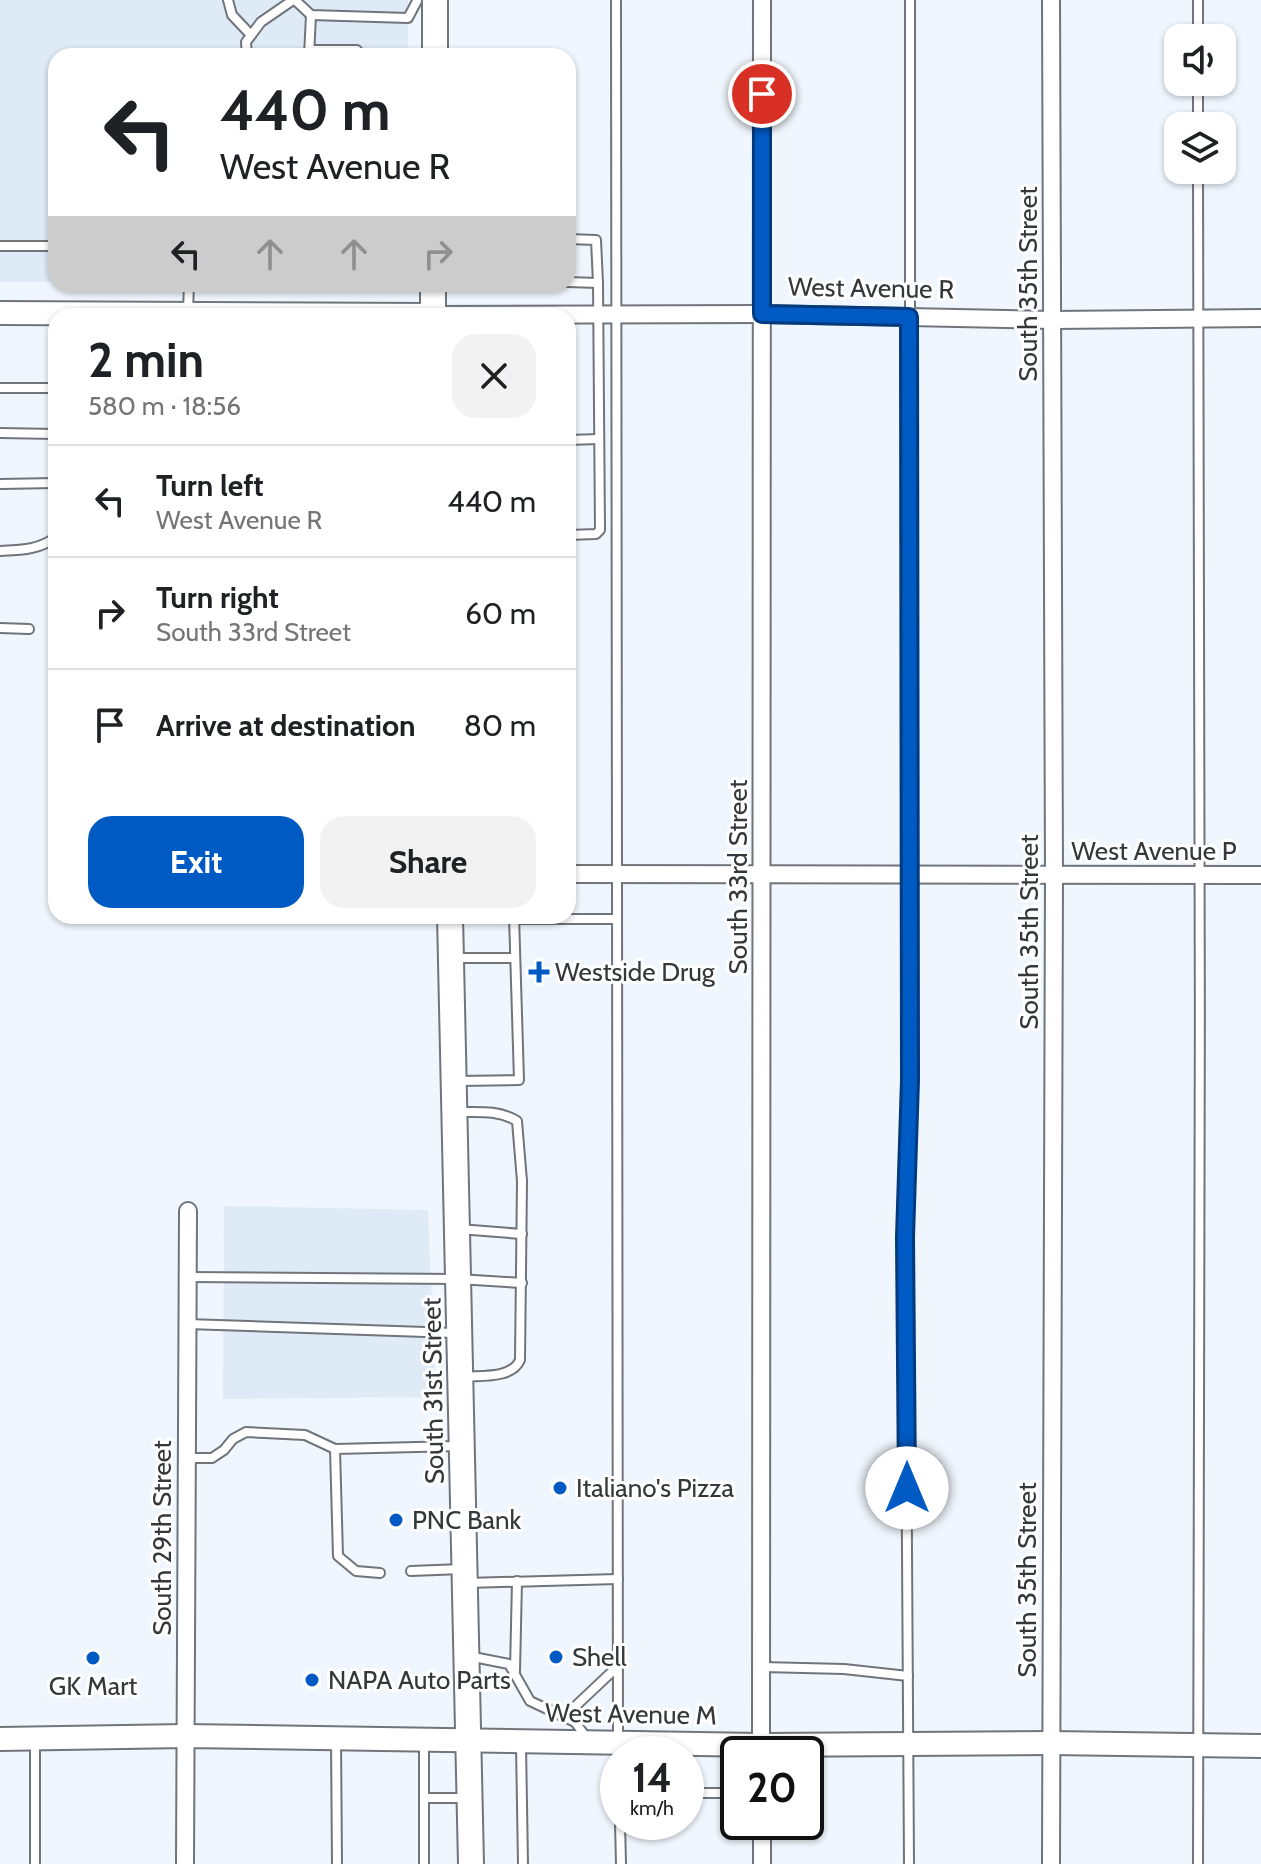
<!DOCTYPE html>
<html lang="en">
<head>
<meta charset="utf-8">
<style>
  :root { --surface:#fff; --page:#f2f2f2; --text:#202124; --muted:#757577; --line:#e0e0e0; --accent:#005ac3 }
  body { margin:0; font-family:Cabin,sans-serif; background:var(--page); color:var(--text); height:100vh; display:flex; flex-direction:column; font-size:30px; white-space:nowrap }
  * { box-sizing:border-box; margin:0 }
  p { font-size:26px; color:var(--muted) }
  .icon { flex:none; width:44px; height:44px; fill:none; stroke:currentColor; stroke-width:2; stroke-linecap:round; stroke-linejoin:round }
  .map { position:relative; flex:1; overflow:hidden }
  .side { position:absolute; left:48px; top:308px; width:528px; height:616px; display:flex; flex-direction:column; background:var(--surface); border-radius:24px; box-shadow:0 2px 6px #0004 }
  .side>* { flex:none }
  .banner { position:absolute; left:48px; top:48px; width:528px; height:244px; border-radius:24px; box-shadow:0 2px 6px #0004; background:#fff; color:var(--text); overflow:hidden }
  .controls { position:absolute; left:1164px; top:24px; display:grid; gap:16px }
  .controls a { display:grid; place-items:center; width:72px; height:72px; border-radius:16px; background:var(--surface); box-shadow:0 2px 6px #0004; font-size:40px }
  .speed { position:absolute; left:600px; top:1736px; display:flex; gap:16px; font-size:40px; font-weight:700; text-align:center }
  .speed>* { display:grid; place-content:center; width:104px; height:104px; border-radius:50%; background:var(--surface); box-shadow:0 2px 6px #0004; line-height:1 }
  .speed small { font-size:20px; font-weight:400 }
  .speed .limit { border:4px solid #111; border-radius:12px; background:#fff; color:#111 }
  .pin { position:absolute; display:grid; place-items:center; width:68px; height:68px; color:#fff; margin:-34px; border:4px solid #fff; border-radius:50%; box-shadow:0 2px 8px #0007 }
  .me { position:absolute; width:88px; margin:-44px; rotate:0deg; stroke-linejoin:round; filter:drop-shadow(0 0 6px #0008) }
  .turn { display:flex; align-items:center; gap:28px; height:168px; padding:0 40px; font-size:36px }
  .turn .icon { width:104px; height:104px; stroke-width:2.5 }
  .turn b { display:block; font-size:56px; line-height:68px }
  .lanes { display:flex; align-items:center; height:76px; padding:0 40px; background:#0003; justify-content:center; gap:40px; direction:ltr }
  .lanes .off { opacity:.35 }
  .round { display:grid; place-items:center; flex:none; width:84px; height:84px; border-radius:24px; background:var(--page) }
  .summary { display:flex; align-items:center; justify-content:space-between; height:136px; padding:0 40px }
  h1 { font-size:48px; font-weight:700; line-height:60px }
  .primary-button { display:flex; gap:16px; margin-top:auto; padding:16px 40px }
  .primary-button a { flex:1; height:92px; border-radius:24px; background:var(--accent); color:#fff; font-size:32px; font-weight:700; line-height:92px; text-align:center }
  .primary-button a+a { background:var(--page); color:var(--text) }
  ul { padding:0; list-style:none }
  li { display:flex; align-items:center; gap:24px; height:112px; padding:0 40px; border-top:2px solid var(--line) }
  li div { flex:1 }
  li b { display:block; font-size:30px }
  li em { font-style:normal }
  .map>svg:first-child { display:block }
  .built { fill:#dfeaf7 }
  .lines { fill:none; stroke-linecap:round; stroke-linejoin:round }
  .service-casing { stroke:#6f757b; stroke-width:12 }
  .minor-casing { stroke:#6f757b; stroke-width:20 }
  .tertiary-casing { stroke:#6f757b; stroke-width:26 }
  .secondary-casing { stroke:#6f757b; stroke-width:28 }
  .service { stroke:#fff; stroke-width:8 }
  .minor { stroke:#fff; stroke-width:16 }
  .tertiary { stroke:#fff; stroke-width:22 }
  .secondary { stroke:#fff; stroke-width:24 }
  .route-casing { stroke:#003a7f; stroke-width:20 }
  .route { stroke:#005ac3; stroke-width:14 }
  .poi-dot { fill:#005ac3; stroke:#fff; stroke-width:3 }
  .labels { text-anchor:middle; stroke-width:6; stroke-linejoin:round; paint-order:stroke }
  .street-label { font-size:26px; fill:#35383a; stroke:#fff }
  .poi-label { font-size:26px; fill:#35383a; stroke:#fff; text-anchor:start }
</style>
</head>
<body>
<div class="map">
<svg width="1261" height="1864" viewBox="0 0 1261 1864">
  <rect width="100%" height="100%" fill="#f0f6fd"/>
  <g class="built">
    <polygon points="0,0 408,0 408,56 56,56 56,282 0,282"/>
    <polygon points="224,1206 428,1210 436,1397 223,1399"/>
  </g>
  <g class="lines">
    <g class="service-casing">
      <g id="service">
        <polyline points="228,0 232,15 251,35"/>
        <polyline points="295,0 311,15 408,18 417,1"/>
        <polyline points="616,0 618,1754"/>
        <polyline points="1198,0 1198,38"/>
        <polyline points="309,50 357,50 361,56"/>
        <polyline points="247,56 246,42 261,22 293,0"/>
        <polyline points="309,56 311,15"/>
        <polyline points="1198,82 1198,126"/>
        <polyline points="568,239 596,240 598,283 568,282"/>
        <polyline points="0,246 56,246"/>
        <polyline points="188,311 189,284"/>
        <polyline points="568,350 570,397 568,398"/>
        <polyline points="0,388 56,388"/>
        <polyline points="0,433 56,434"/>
        <polyline points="568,440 599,439"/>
        <polyline points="0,484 56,483"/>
        <polyline points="568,535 596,534 600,530 598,283"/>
        <path d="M0,551C21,550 39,550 56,537"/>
        <polyline points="0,628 29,629"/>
        <polyline points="514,919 617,919"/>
        <polyline points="452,958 515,958"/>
        <polyline points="458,1081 519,1080 514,916"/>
        <path d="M458,1112C479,1112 499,1110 517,1121L522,1181L520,1360C512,1379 481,1375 462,1377"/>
        <polyline points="459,1229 522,1234"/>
        <polyline points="188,1277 458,1279 522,1283"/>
        <polyline points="187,1324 455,1333"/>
        <polyline points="186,1458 212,1458 224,1450 233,1439 246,1432 305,1435 335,1449"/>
        <polyline points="411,1571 462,1569"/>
        <polyline points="380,1573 356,1571 338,1556 335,1449 458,1446"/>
        <polyline points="466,1583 618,1579"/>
        <polyline points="468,1656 509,1664 530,1701 575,1722 589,1741"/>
        <polyline points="761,1667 844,1669 908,1676"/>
        <polyline points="515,1671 517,1581"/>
        <polyline points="565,1716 618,1666"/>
        <polyline points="35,1739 35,1864"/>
        <polyline points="336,1739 337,1864"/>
        <polyline points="521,1745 523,1864"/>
        <polyline points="686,1793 738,1793"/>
        <polyline points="424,1798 466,1798"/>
        <polyline points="620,1822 621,1864"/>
        <polyline points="424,1864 424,1743"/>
        <polyline points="909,1864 905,1237 910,1080 910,0"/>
        <path d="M1198,1864C1199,1299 1202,735 1198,170"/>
      </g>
    </g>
    <g class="minor-casing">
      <g id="minor">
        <polyline points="1051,0 1054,875 1051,1864"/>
        <polyline points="433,315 762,314 1053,320 1261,318"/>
        <polyline points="568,874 1261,875"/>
        <polyline points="761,1752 762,0"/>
        <polyline points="762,1822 762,1864"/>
        <polyline points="185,1864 188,1211"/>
      </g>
    </g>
    <g class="tertiary-casing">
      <g id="tertiary">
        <polyline points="0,313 433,315"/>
        <polyline points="0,1739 185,1736 761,1745 1051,1743 1261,1746"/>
      </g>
    </g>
    <g class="secondary-casing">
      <g id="secondary">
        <polyline points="435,56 435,0"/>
        <polyline points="433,316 433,284"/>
        <polyline points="450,916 471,1864"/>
      </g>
    </g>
    <use href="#service" class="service"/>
    <use href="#minor" class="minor"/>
    <use href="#tertiary" class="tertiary"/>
    <use href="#secondary" class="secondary"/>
  </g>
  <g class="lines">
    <g class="route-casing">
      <polyline id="route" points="762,94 762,314 909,317 910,1080 905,1237 907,1488"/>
    </g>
    <use href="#route" class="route"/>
  </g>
  <g class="poi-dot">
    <path d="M535 960h8v8h8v8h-8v8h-8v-8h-8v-8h8z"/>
    <circle cx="560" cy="1488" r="8"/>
    <circle cx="396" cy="1520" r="8"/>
    <circle cx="556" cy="1657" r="8"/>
    <circle cx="93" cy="1658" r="8"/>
    <circle cx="312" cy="1680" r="8"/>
  </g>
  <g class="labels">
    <g class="street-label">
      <text transform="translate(1028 284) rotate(-90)" y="9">South 35th Street</text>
      <text transform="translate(871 288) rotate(1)" y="9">West Avenue R</text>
      <text x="1154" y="860">West Avenue P</text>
      <text transform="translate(738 877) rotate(-90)" y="9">South 33rd Street</text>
      <text transform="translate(1029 932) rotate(-90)" y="9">South 35th Street</text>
      <text transform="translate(433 1391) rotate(-91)" y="9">South 31st Street</text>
      <text transform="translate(162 1538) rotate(-90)" y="9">South 29th Street</text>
      <text transform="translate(1027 1580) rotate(-90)" y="9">South 35th Street</text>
      <text transform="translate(631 1714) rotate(1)" y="9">West Avenue M</text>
    </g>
    <g class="poi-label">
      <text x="555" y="981">Westside Drug</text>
      <text x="576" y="1497">Italiano's Pizza</text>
      <text x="412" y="1529">PNC Bank</text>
      <text x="572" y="1666">Shell</text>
      <text x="328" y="1689">NAPA Auto Parts</text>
      <text x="93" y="1695" text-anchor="middle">GK Mart</text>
    </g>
  </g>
</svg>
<div class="controls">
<a><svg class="icon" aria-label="sound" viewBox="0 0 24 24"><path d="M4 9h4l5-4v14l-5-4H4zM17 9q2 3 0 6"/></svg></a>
<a><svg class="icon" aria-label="layers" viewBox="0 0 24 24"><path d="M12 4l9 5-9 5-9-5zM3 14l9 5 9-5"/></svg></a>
</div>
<div class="speed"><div>14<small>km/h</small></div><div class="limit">20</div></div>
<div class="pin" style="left:762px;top:94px;background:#d93025"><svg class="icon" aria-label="arrive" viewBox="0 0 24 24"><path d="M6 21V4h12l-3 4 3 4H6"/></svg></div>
<svg class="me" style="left:907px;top:1488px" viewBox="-20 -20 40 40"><circle r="19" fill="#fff"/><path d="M0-13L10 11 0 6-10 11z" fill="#005ac3"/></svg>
<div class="banner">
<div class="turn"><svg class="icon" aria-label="left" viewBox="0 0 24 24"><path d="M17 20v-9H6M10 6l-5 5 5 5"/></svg><div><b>440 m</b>West Avenue R</div></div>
<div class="lanes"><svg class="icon" aria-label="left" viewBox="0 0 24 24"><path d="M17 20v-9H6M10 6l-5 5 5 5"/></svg><svg class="icon off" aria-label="ahead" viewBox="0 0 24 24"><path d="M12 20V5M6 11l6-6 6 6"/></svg><svg class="icon off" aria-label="ahead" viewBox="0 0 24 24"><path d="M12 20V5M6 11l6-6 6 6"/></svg><svg class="icon off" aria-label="right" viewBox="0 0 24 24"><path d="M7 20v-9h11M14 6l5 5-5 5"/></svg></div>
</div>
<section class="side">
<div class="summary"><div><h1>2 min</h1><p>580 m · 18:56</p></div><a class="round"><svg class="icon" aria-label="close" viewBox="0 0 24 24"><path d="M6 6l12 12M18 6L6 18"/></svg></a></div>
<ul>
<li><svg class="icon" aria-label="left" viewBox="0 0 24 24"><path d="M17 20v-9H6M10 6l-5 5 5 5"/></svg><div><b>Turn left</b><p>West Avenue R</p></div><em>440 m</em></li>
<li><svg class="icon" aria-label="right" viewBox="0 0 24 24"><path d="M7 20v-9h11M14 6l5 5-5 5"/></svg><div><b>Turn right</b><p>South 33rd Street</p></div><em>60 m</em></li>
<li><svg class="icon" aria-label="arrive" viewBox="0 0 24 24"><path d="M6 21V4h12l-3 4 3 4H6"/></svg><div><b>Arrive at destination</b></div><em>80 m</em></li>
</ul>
<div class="primary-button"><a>Exit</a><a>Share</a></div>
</section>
</div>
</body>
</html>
